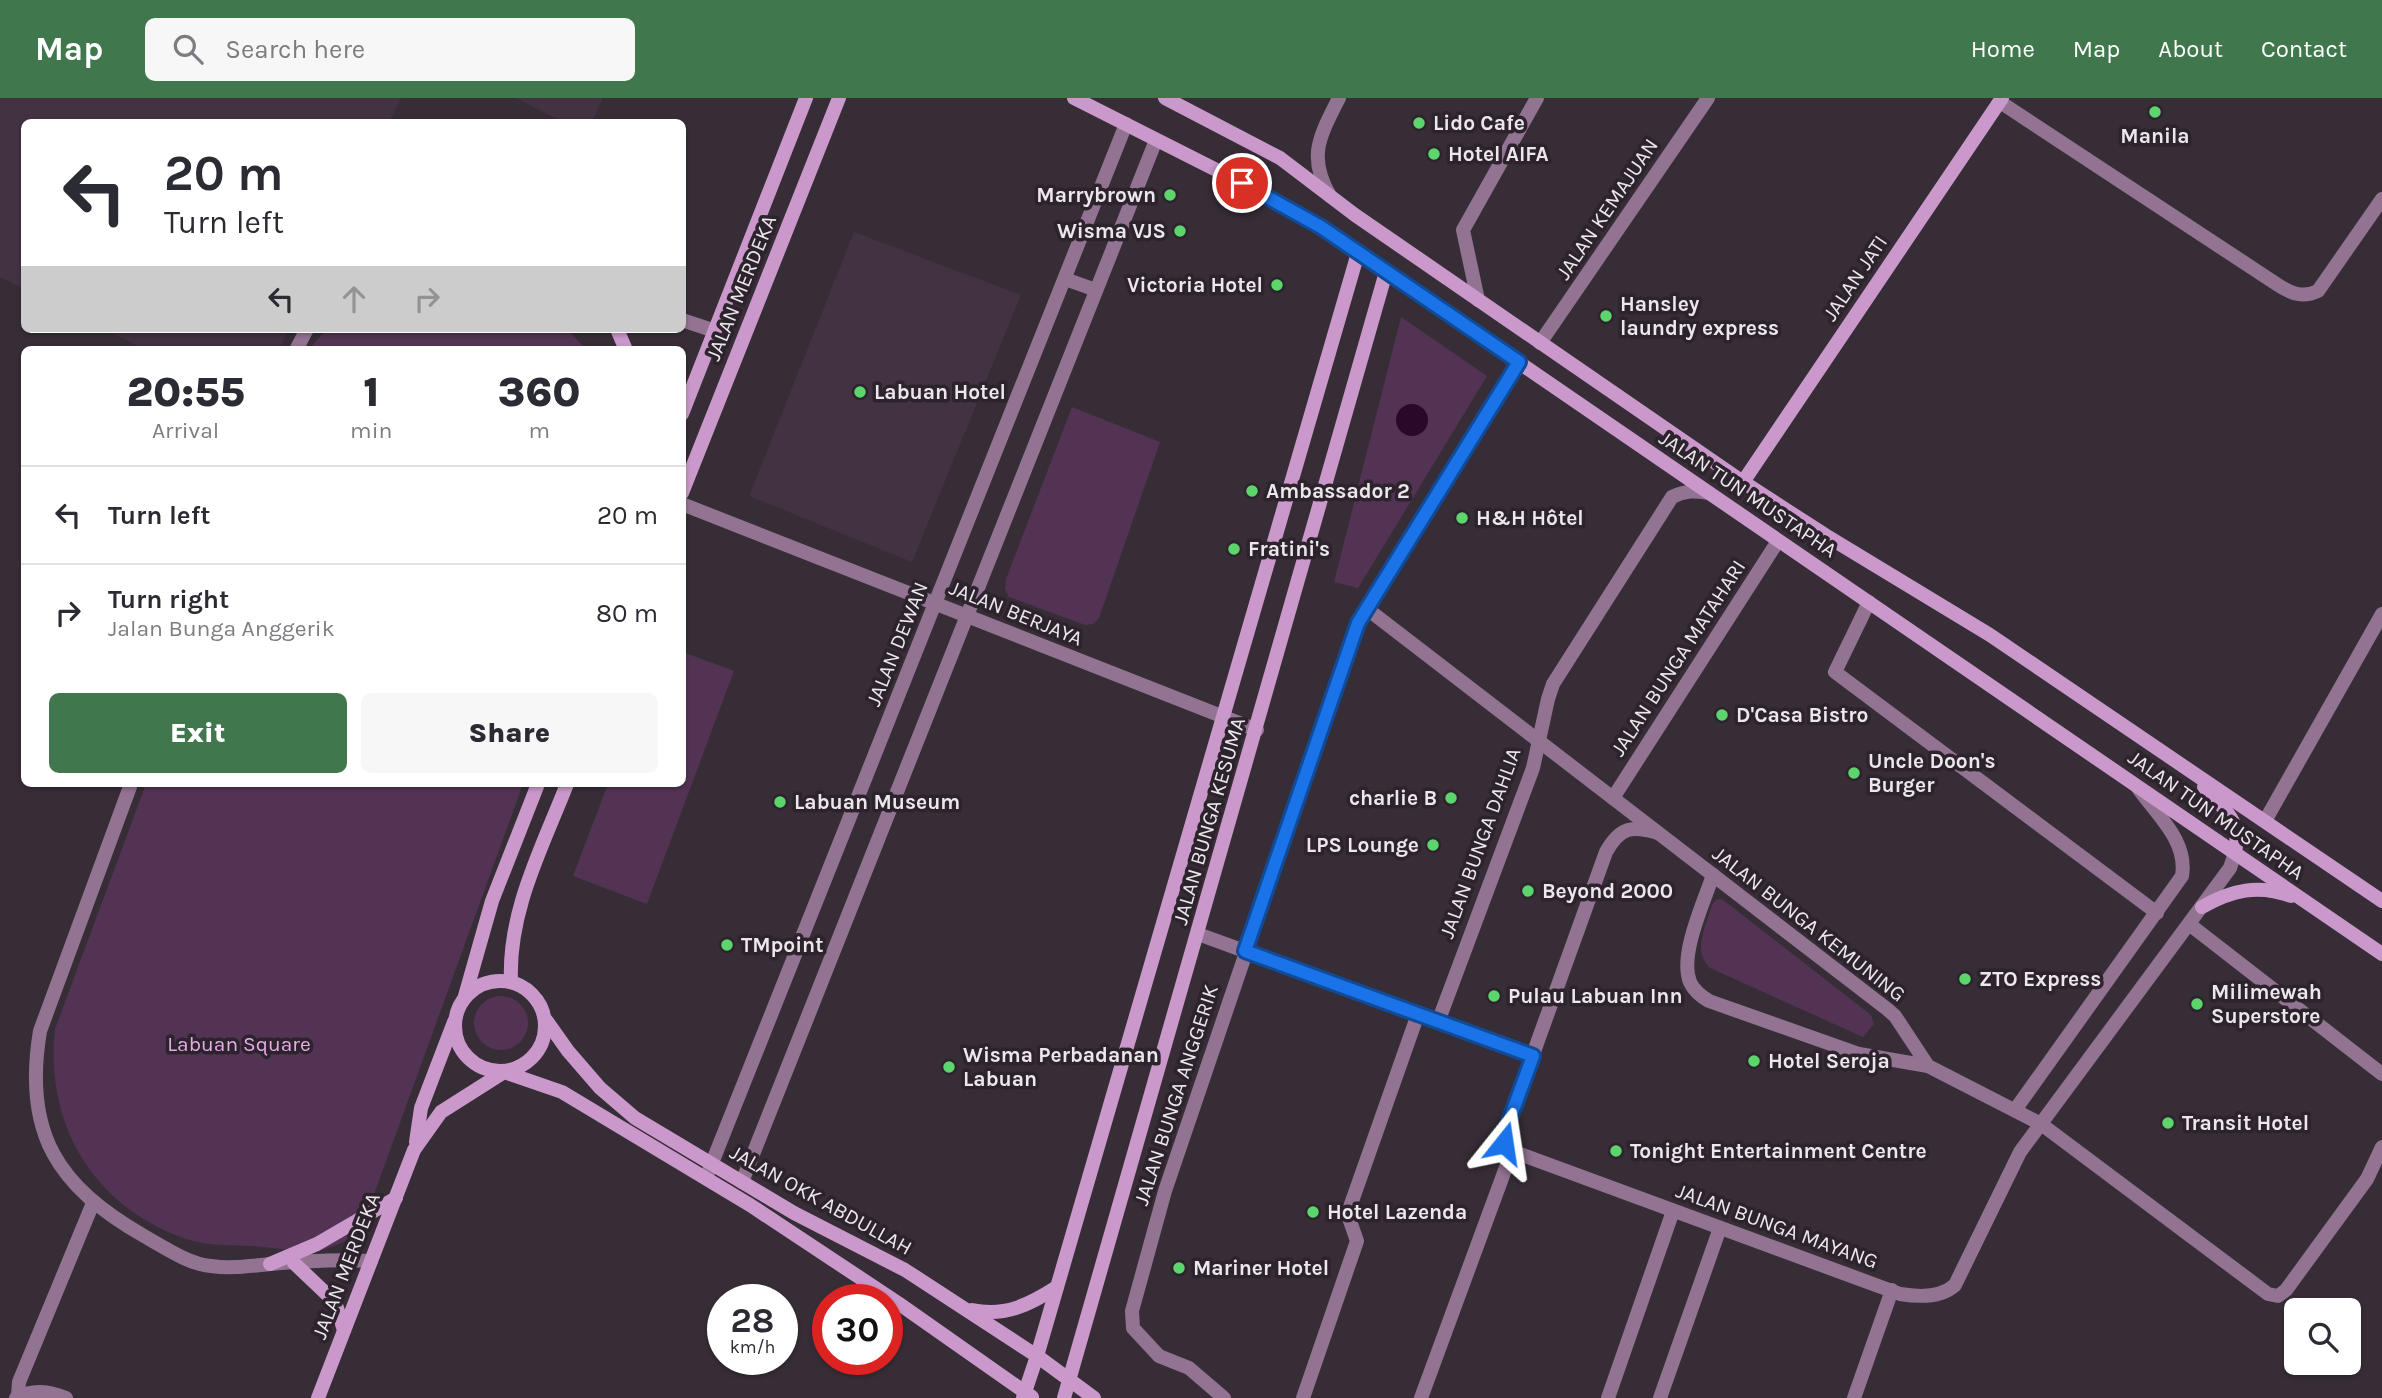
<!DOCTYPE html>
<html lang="en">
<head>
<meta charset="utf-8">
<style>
  :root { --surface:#fff; --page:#f7f7f7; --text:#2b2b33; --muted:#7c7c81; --line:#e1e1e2; --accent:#41774d }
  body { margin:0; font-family:Karla,sans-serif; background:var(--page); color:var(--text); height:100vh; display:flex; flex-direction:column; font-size:26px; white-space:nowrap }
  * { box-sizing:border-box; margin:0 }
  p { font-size:23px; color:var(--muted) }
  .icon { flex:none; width:38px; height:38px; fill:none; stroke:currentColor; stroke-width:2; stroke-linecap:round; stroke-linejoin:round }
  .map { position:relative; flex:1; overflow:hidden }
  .drawer { position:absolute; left:21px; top:248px; width:665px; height:441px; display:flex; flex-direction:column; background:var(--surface); border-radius:10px; box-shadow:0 2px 5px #0004 }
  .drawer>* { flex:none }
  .banner { position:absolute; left:21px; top:21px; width:665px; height:214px; border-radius:10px; box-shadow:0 2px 5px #0004; background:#fff; color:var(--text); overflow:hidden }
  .fabs { position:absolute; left:2284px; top:1200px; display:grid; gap:14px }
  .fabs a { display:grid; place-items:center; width:77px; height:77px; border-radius:10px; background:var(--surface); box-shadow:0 2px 5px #0004; font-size:35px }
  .speed { position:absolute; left:707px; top:1186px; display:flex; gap:14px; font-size:35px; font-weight:700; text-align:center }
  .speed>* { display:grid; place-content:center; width:91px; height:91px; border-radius:50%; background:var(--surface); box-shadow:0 2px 5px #0004; line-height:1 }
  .speed small { font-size:18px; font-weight:400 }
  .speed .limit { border:10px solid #d22; background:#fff; color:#111 }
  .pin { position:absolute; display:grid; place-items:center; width:60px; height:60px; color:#fff; margin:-30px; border:4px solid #fff; border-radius:50%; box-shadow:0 2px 7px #0007 }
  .me { position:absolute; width:77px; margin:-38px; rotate:15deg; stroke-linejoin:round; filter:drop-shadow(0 0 5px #0008) }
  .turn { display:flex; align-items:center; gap:24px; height:147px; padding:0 28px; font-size:32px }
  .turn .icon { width:91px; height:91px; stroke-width:2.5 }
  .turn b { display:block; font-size:49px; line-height:60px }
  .lanes { display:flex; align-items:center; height:66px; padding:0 28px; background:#0003; justify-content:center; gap:35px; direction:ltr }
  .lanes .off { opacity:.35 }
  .eta { display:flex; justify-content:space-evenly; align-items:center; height:119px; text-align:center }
  .eta b { font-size:42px; font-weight:800; line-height:49px }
  .primary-button { display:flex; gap:14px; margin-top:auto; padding:14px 28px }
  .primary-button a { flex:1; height:80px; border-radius:10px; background:var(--accent); color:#fff; font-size:28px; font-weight:800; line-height:80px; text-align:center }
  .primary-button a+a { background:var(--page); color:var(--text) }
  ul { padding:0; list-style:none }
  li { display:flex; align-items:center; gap:21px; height:98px; padding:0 28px; border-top:2px solid var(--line) }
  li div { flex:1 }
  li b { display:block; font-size:26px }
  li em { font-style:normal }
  header { display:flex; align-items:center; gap:42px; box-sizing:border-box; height:98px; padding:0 35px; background:var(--accent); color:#fff }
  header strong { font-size:33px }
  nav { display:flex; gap:38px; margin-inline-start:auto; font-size:24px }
  .search { width:490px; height:63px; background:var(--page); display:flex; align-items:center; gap:18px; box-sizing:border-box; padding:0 24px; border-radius:10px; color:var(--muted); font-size:26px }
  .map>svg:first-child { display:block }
  .built { fill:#423242 }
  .green { fill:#533353 }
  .water { fill:#29092a }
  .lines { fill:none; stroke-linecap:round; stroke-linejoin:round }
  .street { stroke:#937392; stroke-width:14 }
  .secondary { stroke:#ca98ca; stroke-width:14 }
  .route-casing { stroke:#114b97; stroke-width:18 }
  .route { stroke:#1a73e8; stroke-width:12 }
  .poi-dot { fill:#5cd56d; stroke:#2d232d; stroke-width:2.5 }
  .labels { text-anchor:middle; stroke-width:7; stroke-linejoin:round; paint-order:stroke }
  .poi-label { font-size:21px; font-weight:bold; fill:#ede6ed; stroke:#2d232d; text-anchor:start }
  .street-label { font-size:21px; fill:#ede6ed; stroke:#2d232d }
  .park-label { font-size:21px; fill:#e7ace7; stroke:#2d232d }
</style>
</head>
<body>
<header>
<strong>Map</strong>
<div class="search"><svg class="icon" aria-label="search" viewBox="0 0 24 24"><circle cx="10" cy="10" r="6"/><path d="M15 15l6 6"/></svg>Search here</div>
<nav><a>Home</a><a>Map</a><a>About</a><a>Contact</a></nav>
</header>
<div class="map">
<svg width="2382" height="1300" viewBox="0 0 2382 1300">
  <rect width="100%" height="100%" fill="#372d37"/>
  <g class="built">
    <polygon points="0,0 401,0 389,24 24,24 24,191 0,179"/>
    <polygon points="516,0 603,0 592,24 563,24"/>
    <polygon points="854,134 1021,197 912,464 749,398"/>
    <polygon points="104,231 289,231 279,252 146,252"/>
  </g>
  <g class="green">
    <polygon points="1401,219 1487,278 1358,490 1334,484"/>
    <polygon points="327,231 567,231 587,252 308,252"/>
    <polygon points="1072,309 1160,344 1099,520 1093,526 1085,527 1009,499 1005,491 1006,481"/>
    <polygon points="683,554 734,573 647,806 573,778 608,686 682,686"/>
    <path d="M146,686H523L373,1099L355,1139C343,1143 328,1152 315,1153C294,1154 272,1149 251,1148C233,1147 211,1148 193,1143C98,1114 44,1030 55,931Z"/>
    <path d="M1722,801L1871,917L1874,926L1863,939L1710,870C1692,853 1706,828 1712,807L1716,802Z"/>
    <circle cx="501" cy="925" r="27"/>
  </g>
  <circle class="water" cx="1412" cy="322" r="16"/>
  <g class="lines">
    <g class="street">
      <path d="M2000,4L2278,187C2292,196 2303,200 2318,193L2382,101"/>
      <path d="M1330,98C1307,58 1320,38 1339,0"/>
      <polyline points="1065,181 1096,192"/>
      <polyline points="1478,202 1463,132 1537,0"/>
      <polyline points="682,222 715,233"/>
      <polyline points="1540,245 1708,0"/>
      <polyline points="296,252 307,231"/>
      <polyline points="682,406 1257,632"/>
      <polyline points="1869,504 1835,574 2157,815"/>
      <polyline points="1366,510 1887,911 1895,918 1928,968 2041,1026 2268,1196 2278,1198 2286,1192 2367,1081 2382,1049"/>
      <path d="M131,686L40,933C23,1035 57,1088 144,1138C164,1149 188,1166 211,1168C231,1171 250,1168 270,1166C304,1163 337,1161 371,1163"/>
      <polyline points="1613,700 1778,443"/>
      <polyline points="2265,723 2382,516"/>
      <path d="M1658,735C1632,727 1620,729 1606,754L1505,1034L1504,1045L1512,1053L1900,1196C1918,1199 1941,1200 1955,1187L2020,1054L2230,770L2235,755"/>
      <path d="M1713,777C1704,804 1679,857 1690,884C1694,893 1701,898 1709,903L1859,956L1928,968"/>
      <polyline points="2189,826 2382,976"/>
      <polyline points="1198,836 1533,958"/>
      <path d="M1438,924L1533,670L1548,601L1553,586L1672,399C1685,392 1695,393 1709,395"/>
      <path d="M2015,1012L2182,778C2188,743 2157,717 2138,690"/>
      <polyline points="706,1080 1126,26"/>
      <polyline points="742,1084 1156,42"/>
      <polyline points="18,1298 19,1284 93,1105"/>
      <path d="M16,1300C33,1291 48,1293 66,1300"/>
      <polyline points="1224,1300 1189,1270 1159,1258 1133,1230 1132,1213 1165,1093 1358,525 1519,264"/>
      <polyline points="1303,1300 1357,1143 1349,1120 1350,1109 1418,916"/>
      <polyline points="1421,1300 1512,1053"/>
      <polyline points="1608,1300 1673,1113"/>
      <polyline points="1660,1300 1720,1130"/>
      <polyline points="1854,1300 1892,1192"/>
    </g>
    <g class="secondary">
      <polyline points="1074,0 1264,96 1321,129 2382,856"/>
      <polyline points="1165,0 1280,60 1355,117 1743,384 1825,437 1990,537 2382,803"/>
      <polyline points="617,231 626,252"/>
      <polyline points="682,316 806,0"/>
      <polyline points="1743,384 2002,0"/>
      <polyline points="682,395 839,0"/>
      <path d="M2204,689C2225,713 2242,721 2235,755"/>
      <path d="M2202,809C2232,792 2258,786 2291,798"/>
      <circle cx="500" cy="928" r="45"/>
      <path d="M511,883C508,813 542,750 567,686"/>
      <polyline points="465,898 492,803 538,686"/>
      <polyline points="546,922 568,953 600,990 635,1020 794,1115 905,1172 1037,1258 1094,1300"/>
      <polyline points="416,1044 421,1010 454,924"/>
      <polyline points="294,1165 335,1204 344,1232"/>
      <polyline points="270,1166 317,1146 396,1100"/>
      <path d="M972,1212C1005,1219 1029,1207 1057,1189"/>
      <polyline points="318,1300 414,1052 441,1014 504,974 562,994 750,1107 898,1205 1032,1299"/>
      <polyline points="1023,1300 1037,1258 1358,155"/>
      <polyline points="1064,1300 1386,174"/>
    </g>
  </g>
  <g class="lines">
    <g class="route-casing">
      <polyline id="route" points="1242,85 1321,129 1519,264 1358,525 1245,853 1533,958 1505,1034 1504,1045"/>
    </g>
    <use href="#route" class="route"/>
  </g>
  <g class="poi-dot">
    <circle cx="2155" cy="14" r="7"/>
    <circle cx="1419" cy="25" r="7"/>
    <circle cx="1434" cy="56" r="7"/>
    <circle cx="1170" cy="97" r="7"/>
    <circle cx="1180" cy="133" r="7"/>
    <circle cx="1277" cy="187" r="7"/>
    <circle cx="1606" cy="218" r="7"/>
    <circle cx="860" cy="294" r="7"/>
    <circle cx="1252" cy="393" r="7"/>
    <circle cx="1462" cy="420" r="7"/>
    <circle cx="1234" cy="451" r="7"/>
    <circle cx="1722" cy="617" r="7"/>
    <circle cx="1854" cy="675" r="7"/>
    <circle cx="1451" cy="700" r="7"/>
    <circle cx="780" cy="704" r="7"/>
    <circle cx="1433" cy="747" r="7"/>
    <circle cx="1528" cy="793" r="7"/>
    <circle cx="727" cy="847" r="7"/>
    <circle cx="1965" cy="881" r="7"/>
    <circle cx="1494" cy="898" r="7"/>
    <circle cx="2197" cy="906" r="7"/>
    <circle cx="1754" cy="963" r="7"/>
    <circle cx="949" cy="969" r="7"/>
    <circle cx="2168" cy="1025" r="7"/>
    <circle cx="1616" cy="1053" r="7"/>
    <circle cx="1313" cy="1114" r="7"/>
    <circle cx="1179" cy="1170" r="7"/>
  </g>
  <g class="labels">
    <g class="poi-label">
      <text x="1433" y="32">Lido Cafe</text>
      <text x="2155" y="45" text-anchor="middle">Manila</text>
      <text x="1448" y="63">Hotel AIFA</text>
      <text x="1156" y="104" text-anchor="end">Marrybrown</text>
      <text x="1166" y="140" text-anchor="end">Wisma VJS</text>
      <text x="1263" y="194" text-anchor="end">Victoria Hotel</text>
      <text x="1620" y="213">Hansley<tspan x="1620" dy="24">laundry express</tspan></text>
      <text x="874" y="301">Labuan Hotel</text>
      <text x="1266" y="400">Ambassador 2</text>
      <text x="1476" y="427">H&amp;H Hôtel</text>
      <text x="1248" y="458">Fratini's</text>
      <text x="1736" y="624">D'Casa Bistro</text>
      <text x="1868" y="670">Uncle Doon's<tspan x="1868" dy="24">Burger</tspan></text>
      <text x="1437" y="707" text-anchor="end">charlie B</text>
      <text x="794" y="711">Labuan Museum</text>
      <text x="1419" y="754" text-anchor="end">LPS Lounge</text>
      <text x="1542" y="800">Beyond 2000</text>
      <text x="741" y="854">TMpoint</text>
      <text x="1979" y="888">ZTO Express</text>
      <text x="2211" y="901">Milimewah<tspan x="2211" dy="24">Superstore</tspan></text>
      <text x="1508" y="905">Pulau Labuan Inn</text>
      <text x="963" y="964">Wisma Perbadanan<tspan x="963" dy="24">Labuan</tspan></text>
      <text x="1768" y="970">Hotel Seroja</text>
      <text x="2182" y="1032">Transit Hotel</text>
      <text x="1630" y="1060">Tonight Entertainment Centre</text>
      <text x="1327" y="1121">Hotel Lazenda</text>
      <text x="1193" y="1177">Mariner Hotel</text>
    </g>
    <g class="street-label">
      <text transform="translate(1607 111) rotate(-56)" y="7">JALAN KEMAJUAN</text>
      <text transform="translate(1855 180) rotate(-56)" y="7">JALAN JATI</text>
      <text transform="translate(741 190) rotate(-68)" y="7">JALAN MERDEKA</text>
      <text transform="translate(1748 396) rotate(34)" y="7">JALAN TUN MUSTAPHA</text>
      <text transform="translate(1016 515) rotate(22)" y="7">JALAN BERJAYA</text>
      <text transform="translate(897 546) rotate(-68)" y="7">JALAN DEWAN</text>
      <text transform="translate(1678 560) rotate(-57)" y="7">JALAN BUNGA MATAHARI</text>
      <text transform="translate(2216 717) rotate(35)" y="7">JALAN TUN MUSTAPHA</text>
      <text transform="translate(1209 723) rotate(-74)" y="7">JALAN BUNGA KESUMA</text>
      <text transform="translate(1480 745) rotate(-70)" y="7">JALAN BUNGA DAHLIA</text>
      <text transform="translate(1809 826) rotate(38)" y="7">JALAN BUNGA KEMUNING</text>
      <text transform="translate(1176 997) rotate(-72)" y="7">JALAN BUNGA ANGGERIK</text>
      <text transform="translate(821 1102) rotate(29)" y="7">JALAN OKK ABDULLAH</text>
      <text transform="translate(1777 1128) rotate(20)" y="7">JALAN BUNGA MAYANG</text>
      <text transform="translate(346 1168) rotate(-69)" y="7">JALAN MERDEKA</text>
    </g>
    <g class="park-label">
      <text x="239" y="953">Labuan Square</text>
    </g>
  </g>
</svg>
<div class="fabs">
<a><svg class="icon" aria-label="search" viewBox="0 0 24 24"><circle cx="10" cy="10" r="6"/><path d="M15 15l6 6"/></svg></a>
</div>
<div class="speed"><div>28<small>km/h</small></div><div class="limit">30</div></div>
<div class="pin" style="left:1242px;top:85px;background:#d93025"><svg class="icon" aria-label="arrive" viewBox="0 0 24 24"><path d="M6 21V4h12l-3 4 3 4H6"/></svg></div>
<svg class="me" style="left:1504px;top:1045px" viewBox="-20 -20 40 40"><path d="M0-17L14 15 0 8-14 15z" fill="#1a73e8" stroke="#fff" stroke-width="4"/></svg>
<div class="banner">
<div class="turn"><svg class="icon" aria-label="left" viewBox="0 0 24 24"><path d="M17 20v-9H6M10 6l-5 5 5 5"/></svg><div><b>20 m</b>Turn left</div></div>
<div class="lanes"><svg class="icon" aria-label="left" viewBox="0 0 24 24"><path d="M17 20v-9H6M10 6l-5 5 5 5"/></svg><svg class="icon off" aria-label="ahead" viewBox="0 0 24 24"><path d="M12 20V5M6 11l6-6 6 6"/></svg><svg class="icon off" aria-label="right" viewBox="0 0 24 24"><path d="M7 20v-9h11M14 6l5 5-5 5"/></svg></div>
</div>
<section class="drawer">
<div class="eta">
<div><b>20:55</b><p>Arrival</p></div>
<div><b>1</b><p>min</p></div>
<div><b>360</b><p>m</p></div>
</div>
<ul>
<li><svg class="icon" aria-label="left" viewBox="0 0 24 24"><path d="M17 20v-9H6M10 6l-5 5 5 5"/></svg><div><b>Turn left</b></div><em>20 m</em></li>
<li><svg class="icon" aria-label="right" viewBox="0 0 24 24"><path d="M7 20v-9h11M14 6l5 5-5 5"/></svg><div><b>Turn right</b><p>Jalan Bunga Anggerik</p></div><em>80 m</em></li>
</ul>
<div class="primary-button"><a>Exit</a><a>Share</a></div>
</section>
</div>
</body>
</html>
